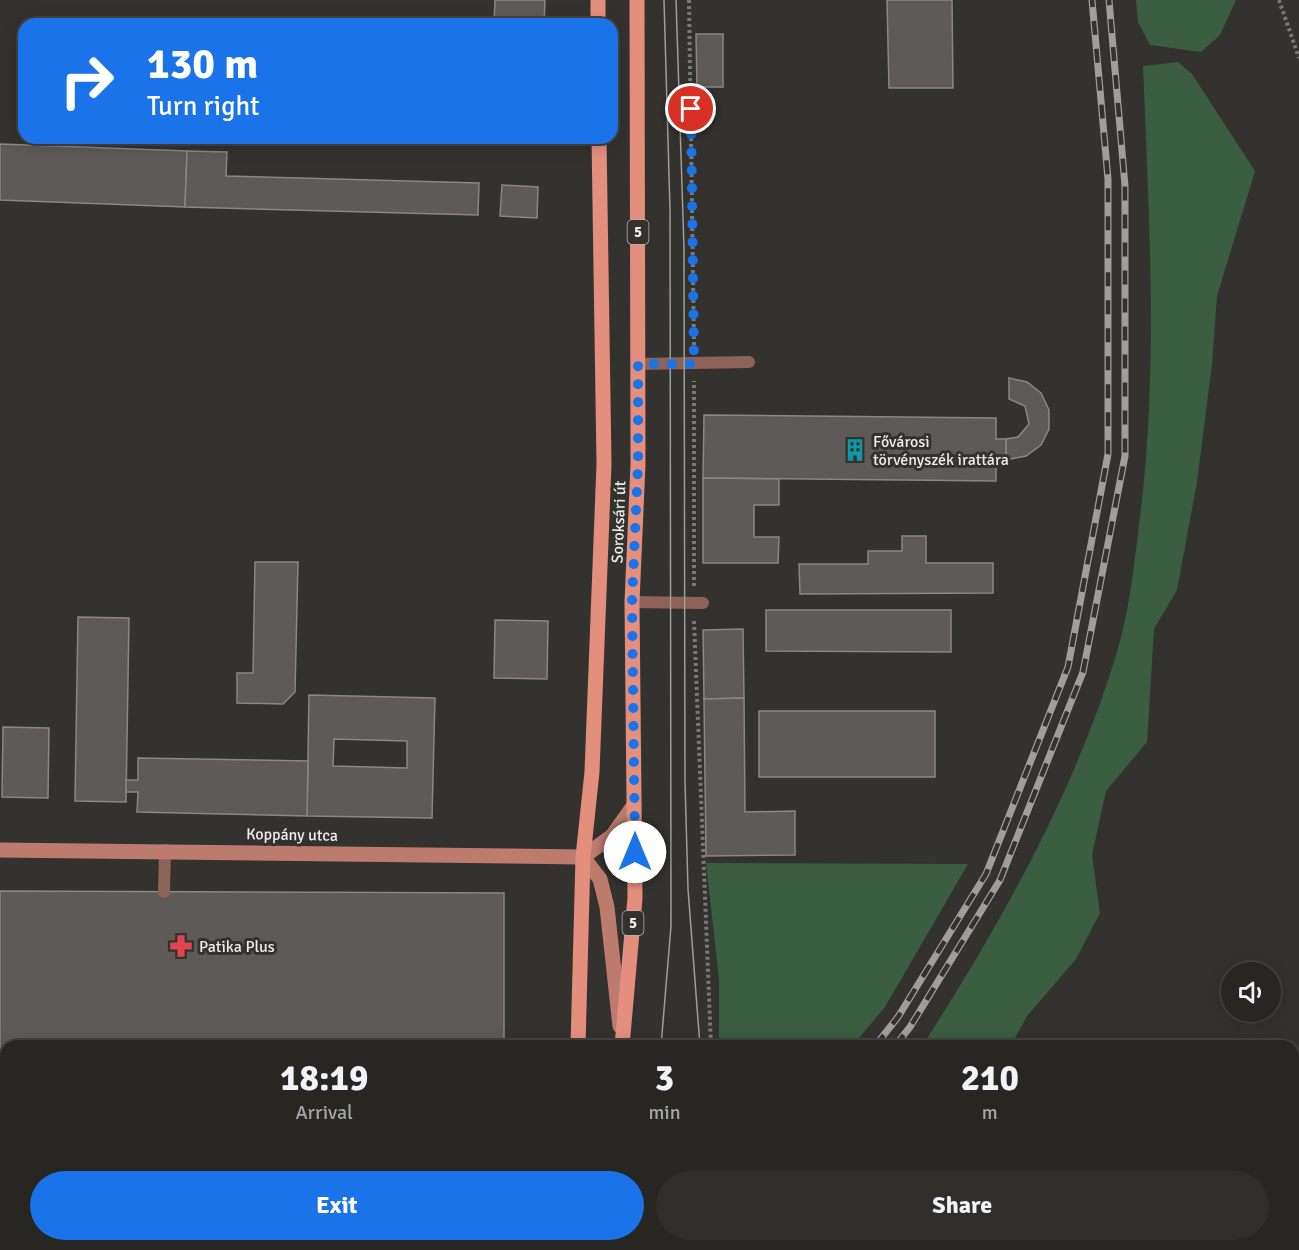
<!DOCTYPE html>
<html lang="en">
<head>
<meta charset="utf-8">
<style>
  :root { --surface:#272623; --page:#2f2e2b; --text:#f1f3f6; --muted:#a4a5a6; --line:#434341; --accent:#1a73e8 }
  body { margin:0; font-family:Signika,sans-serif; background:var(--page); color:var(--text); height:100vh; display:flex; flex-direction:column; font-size:22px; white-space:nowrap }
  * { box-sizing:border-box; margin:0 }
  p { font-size:20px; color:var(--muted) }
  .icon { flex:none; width:33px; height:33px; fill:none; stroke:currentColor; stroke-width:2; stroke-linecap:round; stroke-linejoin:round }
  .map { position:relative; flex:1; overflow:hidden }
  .details { position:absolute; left:0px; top:1040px; width:1299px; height:212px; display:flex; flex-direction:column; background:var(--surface); border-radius:18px 18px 0 0; box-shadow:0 3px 15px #0003,0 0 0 2px var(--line) }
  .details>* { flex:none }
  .hud { position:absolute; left:18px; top:18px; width:600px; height:126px; border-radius:18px; box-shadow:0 3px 15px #0003,0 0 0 2px var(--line); background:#1a73e8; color:#fff; overflow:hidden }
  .fabs { position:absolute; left:1221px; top:962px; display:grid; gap:12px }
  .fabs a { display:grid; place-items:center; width:60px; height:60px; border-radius:50%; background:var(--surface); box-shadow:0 3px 15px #0003,0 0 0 2px var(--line); font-size:30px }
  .pin { position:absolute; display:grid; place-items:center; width:51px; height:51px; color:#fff; margin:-26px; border:3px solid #fff; border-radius:50%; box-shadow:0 2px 6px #0007 }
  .me { position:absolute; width:66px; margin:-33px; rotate:0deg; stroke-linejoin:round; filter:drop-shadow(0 0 4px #0008) }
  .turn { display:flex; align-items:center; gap:21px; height:126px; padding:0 30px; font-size:27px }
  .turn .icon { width:78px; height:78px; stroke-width:2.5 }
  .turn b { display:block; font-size:42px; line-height:51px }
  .eta { display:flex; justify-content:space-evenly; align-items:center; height:102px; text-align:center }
  .eta b { font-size:36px; font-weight:800; line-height:42px }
  .primary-button { display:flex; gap:12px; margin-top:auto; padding:12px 30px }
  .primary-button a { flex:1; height:69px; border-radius:36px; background:var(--accent); color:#fff; font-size:24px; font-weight:800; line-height:69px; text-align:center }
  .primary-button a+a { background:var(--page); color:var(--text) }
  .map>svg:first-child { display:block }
  .green { fill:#3b5d41 }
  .building { fill:#5d5a57; stroke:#8a8784; stroke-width:1.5; fill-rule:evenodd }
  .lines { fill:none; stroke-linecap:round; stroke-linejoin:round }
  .path { stroke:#7a7976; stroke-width:4; stroke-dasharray:3 3; stroke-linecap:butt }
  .lane { stroke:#8c6259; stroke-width:12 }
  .secondary { stroke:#bd7b6e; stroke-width:15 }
  .primary { stroke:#e48e7e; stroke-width:15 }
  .tram { stroke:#a09e9c; stroke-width:1.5 }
  .rail-casing { stroke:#a09e9c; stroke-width:7 }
  .rail { stroke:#34322f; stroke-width:4.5; stroke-dasharray:14; stroke-linecap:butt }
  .route { stroke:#1a73e8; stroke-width:10; stroke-dasharray:0 18 }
  .labels { text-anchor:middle; stroke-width:6; stroke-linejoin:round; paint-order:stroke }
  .shield { fill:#34322f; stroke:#b6b4b2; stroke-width:1.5 }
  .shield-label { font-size:15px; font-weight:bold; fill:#edecea }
  .poi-label { font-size:16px; fill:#edecea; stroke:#34322f; text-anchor:start }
  .street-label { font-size:16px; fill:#edecea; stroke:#34322f }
</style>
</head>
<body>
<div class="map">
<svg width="1299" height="1250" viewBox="0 0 1299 1250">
  <rect width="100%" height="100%" fill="#34322f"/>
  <g class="green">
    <polygon points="1136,0 1236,0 1220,35 1201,52 1150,45 1138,22"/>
    <path d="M1178,62L1192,74L1255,171L1217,296L1212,364L1197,482L1177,590L1154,629L1147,742L1106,791L1092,855L1100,913L1076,959L1027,1016L1011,1045H923C1001,923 1075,792 1117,652C1129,612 1134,567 1139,525C1159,373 1149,219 1143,66Z"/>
    <polygon points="706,863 968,864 885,1007 853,1045 719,1046 719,979"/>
    <polygon points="765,1245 1030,1245 1028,1250 766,1250"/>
  </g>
  <g class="building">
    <polygon points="495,0 545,0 544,24 494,24"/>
    <polygon points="887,0 952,0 953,88 889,88"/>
    <polygon points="696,34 723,34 723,87 697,87"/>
    <polygon points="0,144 187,151 185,207 0,200"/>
    <polygon points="187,151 227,152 226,176 479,183 478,215 185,207"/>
    <polygon points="502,185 538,187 537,218 500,216"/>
    <polygon points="1009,378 1027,382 1041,393 1049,410 1049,429 1041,445 1026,456 1006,460 1006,439 1018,437 1029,424 1025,406 1009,399"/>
    <polygon points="704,415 996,418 996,439 1006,439 1006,463 996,463 996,481 703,478"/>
    <polygon points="703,478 779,479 779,505 754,505 754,537 779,537 778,563 703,563"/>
    <polygon points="902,536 926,536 926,563 993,563 993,593 800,594 799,564 868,564 868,551 902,551"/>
    <polygon points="255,562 298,562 295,692 283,704 237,703 237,673 253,673"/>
    <polygon points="766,610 951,610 951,652 766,651"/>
    <polygon points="78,617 129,618 126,802 75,801"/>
    <polygon points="495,620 548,621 547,679 494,678"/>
    <polygon points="743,629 744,698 704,699 703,630"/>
    <path d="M309,695L435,698L432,818L307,816ZM334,739L407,741V768L333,766Z"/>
    <polygon points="744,698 745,812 795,811 795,855 706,856 704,699"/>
    <rect x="759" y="711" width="176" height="66"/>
    <polygon points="3,727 49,728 48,798 2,797"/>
    <polygon points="138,758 308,761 307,816 137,812 138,792 126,792 126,780 138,780"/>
    <polygon points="0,891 504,893 504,1046 6,1046 6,1245 367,1245 367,1250 0,1250"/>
  </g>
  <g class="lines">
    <g class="path">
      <polyline points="689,0 694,346"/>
      <polyline points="1279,0 1299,58"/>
      <polyline points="694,586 694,381"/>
      <polyline points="694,621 711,1046"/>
      <polyline points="681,1245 681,1250"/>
      <polyline points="717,1245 717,1250"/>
    </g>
    <g class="lane">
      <polyline points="638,364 749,362"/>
      <polyline points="632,602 703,603"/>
      <polyline points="164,892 165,850"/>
      <polyline points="532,1250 536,1245"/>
    </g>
    <g class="secondary">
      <polyline points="0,850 583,857 612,836 634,805"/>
      <polyline points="583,857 600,879 607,907 620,1026"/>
    </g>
    <g class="primary">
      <polyline points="598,0 598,24"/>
      <polyline points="578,1046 583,857 592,772 604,464 599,138"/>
      <polyline points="622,1046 635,898 632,602 638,464 637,0"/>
      <polyline points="598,1245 599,1250"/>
      <polyline points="630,1245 631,1250"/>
    </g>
    <g class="tram">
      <polyline points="676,0 684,248 685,782 688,889 700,1046"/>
      <polyline points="661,1046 671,926 670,210 664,0"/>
      <polyline points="658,1245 658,1250"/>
      <polyline points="704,1245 704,1250"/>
    </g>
    <g class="rail-casing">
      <g id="rail">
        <polyline points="875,1046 898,1017 986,874 1068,667 1108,454 1108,179 1092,0"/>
        <polyline points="895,1046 910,1027 1000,880 1083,672 1125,456 1125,186 1109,0"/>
        <polyline points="677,1250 683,1245"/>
        <polyline points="701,1250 707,1245"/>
      </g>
    </g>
    <use href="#rail" class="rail"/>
  </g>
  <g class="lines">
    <polyline class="route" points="635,852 632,602 638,464 638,364 694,364 691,109"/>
  </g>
  <defs>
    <g id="building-bare" transform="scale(1.8)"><path d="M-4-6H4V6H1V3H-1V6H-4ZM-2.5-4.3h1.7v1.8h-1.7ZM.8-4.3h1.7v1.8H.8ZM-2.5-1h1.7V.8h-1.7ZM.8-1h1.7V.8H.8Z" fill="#0f9aa8" stroke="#34322f" stroke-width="2.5" paint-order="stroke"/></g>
    <g id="pharmacy-bare" transform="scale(1.8)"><path d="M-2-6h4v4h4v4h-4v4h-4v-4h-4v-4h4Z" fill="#e0444e" stroke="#34322f" stroke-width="2.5" paint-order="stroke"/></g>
  </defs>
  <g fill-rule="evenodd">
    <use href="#building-bare" x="855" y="450"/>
    <use href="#pharmacy-bare" x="181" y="946"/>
  </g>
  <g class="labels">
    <g class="shield">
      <rect x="627.5" y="220" width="21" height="24" rx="4.5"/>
      <rect x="622.5" y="911" width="21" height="24" rx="4.5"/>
    </g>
    <g class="shield-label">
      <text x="638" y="237">5</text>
      <text x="633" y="928">5</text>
    </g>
    <g class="poi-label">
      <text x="873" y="447">Fővárosi<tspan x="873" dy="18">törvényszék irattára</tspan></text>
      <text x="199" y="952">Patika Plus</text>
    </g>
    <g class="street-label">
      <text transform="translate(618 522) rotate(-88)" y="6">Soroksári út</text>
      <text transform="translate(292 834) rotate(1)" y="6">Koppány utca</text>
    </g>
  </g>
</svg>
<div class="fabs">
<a><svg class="icon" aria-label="sound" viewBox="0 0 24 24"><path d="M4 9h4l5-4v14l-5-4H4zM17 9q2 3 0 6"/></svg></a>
</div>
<div class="pin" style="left:691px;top:109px;background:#d93025"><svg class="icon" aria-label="arrive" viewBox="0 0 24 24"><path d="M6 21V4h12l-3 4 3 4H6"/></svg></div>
<svg class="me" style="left:635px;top:852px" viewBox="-20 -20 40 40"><circle r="19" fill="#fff"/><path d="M0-13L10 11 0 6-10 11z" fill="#1a73e8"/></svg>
<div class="hud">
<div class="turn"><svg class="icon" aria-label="right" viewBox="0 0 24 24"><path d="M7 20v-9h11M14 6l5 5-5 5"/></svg><div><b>130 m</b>Turn right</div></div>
</div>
<section class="details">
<div class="eta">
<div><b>18:19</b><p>Arrival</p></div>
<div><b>3</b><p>min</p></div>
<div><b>210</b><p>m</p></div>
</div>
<div class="primary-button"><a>Exit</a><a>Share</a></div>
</section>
</div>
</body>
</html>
